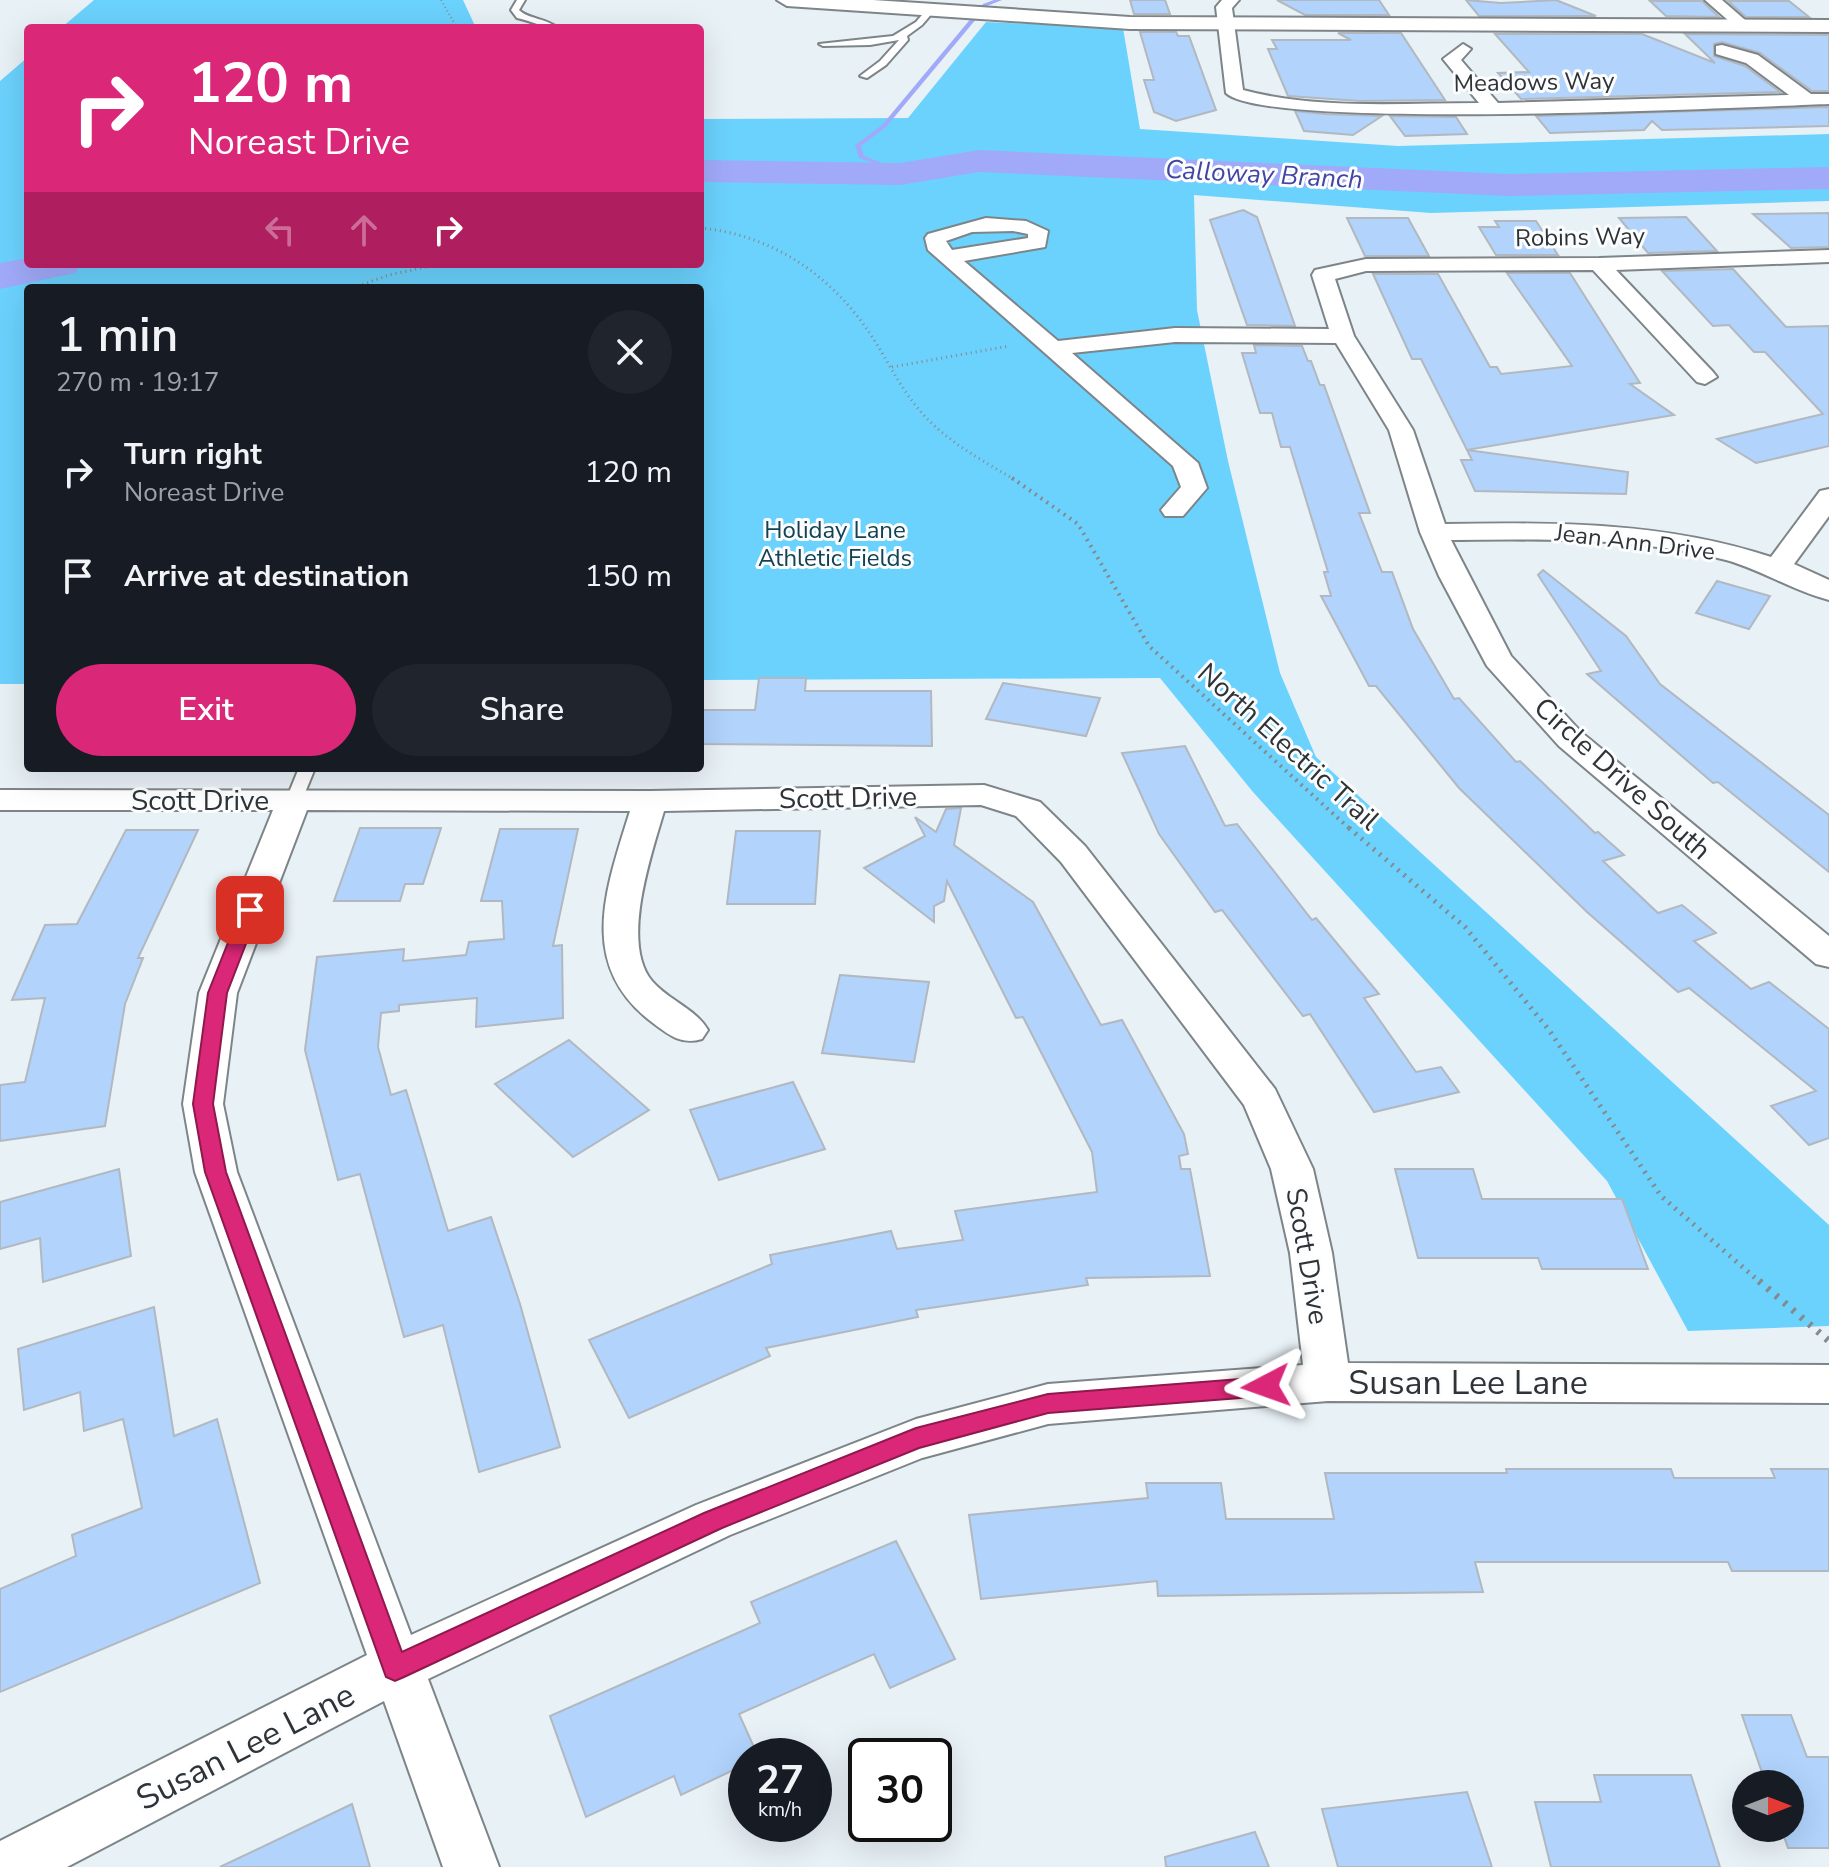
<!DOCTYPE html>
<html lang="en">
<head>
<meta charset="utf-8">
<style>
  :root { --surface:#171b24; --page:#20242c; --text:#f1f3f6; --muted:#9ea1a6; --accent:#db2777 }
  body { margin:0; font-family:"Nunito Sans",sans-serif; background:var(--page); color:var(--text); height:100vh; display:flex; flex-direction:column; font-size:30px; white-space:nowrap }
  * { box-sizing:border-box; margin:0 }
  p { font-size:26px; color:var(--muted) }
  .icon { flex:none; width:44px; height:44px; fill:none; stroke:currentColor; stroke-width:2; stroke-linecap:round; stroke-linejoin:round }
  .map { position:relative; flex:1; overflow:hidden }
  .panel { position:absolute; left:24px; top:284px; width:680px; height:488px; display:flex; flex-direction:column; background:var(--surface); border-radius:8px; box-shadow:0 8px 32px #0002 }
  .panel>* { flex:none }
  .guide { position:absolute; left:24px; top:24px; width:680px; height:244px; border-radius:8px; box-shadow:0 8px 32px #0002; background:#db2777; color:#fff; overflow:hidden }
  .needle { width:52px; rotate:90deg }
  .tools { position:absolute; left:1732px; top:1770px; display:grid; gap:16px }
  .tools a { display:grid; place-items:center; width:72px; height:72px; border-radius:50%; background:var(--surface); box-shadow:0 8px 32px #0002; font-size:40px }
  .speed { position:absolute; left:728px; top:1738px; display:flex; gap:16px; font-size:40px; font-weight:700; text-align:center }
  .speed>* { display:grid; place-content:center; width:104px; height:104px; border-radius:50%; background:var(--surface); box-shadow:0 8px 32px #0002; line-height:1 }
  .speed small { font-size:20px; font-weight:400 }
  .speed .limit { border:4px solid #111; border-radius:12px; background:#fff; color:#111 }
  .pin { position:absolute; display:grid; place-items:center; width:68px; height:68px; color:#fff; margin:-34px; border-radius:16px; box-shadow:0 4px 12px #0006 }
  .me { position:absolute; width:88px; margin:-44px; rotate:266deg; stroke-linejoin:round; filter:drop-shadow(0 0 6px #0008) }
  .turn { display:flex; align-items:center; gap:28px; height:168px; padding:0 32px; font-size:36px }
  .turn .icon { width:104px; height:104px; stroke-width:2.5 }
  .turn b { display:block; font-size:56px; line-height:68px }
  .lanes { display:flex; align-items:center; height:76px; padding:0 32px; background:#0003; justify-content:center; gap:40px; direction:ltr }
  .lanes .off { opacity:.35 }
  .round { display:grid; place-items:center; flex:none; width:84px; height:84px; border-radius:42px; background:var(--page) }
  .head { display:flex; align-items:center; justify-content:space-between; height:136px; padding:0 32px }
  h1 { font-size:48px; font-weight:600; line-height:60px }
  .action { display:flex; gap:16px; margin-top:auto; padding:16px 32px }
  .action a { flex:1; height:92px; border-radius:48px; background:var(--accent); color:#fff; font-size:32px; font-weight:600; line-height:92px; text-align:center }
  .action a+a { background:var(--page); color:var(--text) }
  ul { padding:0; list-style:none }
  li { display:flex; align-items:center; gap:24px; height:104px; padding:0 32px }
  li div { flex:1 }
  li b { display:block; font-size:30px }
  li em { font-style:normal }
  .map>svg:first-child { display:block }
  .green { fill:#6bd2fd }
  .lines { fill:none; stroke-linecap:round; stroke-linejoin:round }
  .stream { fill:#a0aaf9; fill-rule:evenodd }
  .river { fill:#a0aaf9; fill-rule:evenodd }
  .building { fill:#b1d3fc; stroke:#b2b8bf; stroke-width:2 }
  .service-casing { stroke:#7d8589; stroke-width:4 }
  .minor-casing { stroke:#7d8589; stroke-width:4 }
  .tertiary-casing { stroke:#7d8589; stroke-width:4 }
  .path-far4 { stroke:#848a8d; stroke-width:2; stroke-dasharray:1 3; stroke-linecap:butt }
  .path-far3 { stroke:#848a8d; stroke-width:3; stroke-dasharray:1 4; stroke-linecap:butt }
  .path-far2 { stroke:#848a8d; stroke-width:4; stroke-dasharray:2 5; stroke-linecap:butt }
  .path-far1 { stroke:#848a8d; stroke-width:5; stroke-dasharray:2 6; stroke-linecap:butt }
  .path { stroke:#848a8d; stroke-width:7; stroke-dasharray:3 8; stroke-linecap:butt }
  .service { fill:#fff; fill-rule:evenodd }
  .minor { fill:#fff; fill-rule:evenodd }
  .tertiary { fill:#fff; fill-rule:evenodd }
  .route { fill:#db2777; stroke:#8e194d; stroke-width:2 }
  .labels { text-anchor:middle; stroke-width:6; stroke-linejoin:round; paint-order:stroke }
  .far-street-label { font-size:24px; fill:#303335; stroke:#fbfdfe }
  .far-park-label { font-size:24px; fill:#144253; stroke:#fbfdfe }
  .far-water-label { font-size:26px; font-style:italic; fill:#4445a0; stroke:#fbfdfe }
  .street-label { font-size:28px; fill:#303335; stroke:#fbfdfe }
  .near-street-label { font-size:34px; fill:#303335; stroke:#fbfdfe }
</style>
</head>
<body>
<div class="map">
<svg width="1829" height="1867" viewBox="0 0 1829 1867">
  <rect width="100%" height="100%" fill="#e8f1f6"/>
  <g class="green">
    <polygon points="94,0 463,0 476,28 61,28"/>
    <polygon points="986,22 1123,28 1140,129 1398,146 1829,134 1829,201 1431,213 1194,195 1197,310 1228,461 1280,673 1316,757 1829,1225 1829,1326 1688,1331 1607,1181 1253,792 1160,678 700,680 700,288 28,288 28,684 0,684 0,81 28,57 28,264 700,264 700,119 908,118"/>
  </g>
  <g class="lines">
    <polygon class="stream" points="994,0 1002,0 987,6 886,127 861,146 864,156 893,167 883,174 879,174 879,172 885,167 859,158 855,145 882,125 983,4"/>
    <g class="river">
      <polygon points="979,150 1508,174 1829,167 1829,189 1508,196 979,172 900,185 700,182 700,160 900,163"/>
      <polygon points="28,258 28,264 81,264 75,273 0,289 0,263"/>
    </g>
  </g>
  <g class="building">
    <polygon points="1130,0 1165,0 1170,14 1134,14"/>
    <polygon points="1277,0 1379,0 1389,15 1305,15"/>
    <polygon points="1466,0 1501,3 1556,0 1596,16 1479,16"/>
    <polygon points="1650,1 1702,1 1719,17 1666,16"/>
    <polygon points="1728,1 1789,1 1809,17 1746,17"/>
    <polygon points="1140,32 1176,32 1178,36 1189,36 1216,110 1176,121 1154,112 1144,80 1154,80"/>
    <polygon points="1338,33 1401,33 1445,100 1360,101 1288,96 1268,49 1277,49 1272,40 1351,40"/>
    <polygon points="1495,34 1642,34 1715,63 1685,34 1829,35 1829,91 1812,91 1760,53 1722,42 1714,44 1714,56 1745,66 1780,92 1521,99 1498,73 1529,72"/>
    <polygon points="1829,107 1829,126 1662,130 1652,121 1644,130 1550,133 1536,116"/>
    <polygon points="1295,111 1325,114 1382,116 1353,135 1304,131"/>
    <polygon points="1390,116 1456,117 1467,134 1405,136"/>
    <polygon points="1243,210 1257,217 1295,326 1247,325 1210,220"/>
    <polygon points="1829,213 1829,247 1791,248 1753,214"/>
    <polygon points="1686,217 1717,251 1648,253 1619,218"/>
    <polygon points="1347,218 1408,218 1429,256 1365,256"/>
    <polygon points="1495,221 1536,221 1558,255 1496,255 1479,227 1499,227"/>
    <polygon points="1733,269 1786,327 1829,326 1829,446 1756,463 1717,439 1823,414 1765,352 1754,352 1729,325 1713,326 1662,271"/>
    <polygon points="1507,273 1570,273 1640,383 1630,384 1674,415 1467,450 1421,359 1412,359 1373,274 1438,274 1490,367 1497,367 1501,374 1572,366"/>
    <polygon points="1254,345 1302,346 1308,361 1311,361 1320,385 1324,385 1370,513 1359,513 1382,572 1392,572 1413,629 1454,699 1459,698 1516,762 1520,761 1595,833 1598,832 1624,855 1603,861 1658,913 1682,905 1716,933 1694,941 1751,989 1769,982 1829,1029 1829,1138 1809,1145 1771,1106 1816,1091 1689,988 1678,992 1587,912 1459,788 1376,686 1369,686 1321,596 1331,596 1324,572 1328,572 1290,447 1281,447 1272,413 1260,413 1242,353 1256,353"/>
    <polygon points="1467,450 1628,472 1626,494 1475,491 1461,460 1472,460"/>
    <polygon points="1543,570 1626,636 1660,684 1829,815 1829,872 1718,782 1713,783 1587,674 1601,671 1538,575"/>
    <polygon points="1717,581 1770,596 1749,629 1696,613"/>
    <polygon points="759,678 806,678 805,691 931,691 932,746 700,744 700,710 755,710"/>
    <polygon points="1003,683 1100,698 1086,736 986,719"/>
    <polygon points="1185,746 1225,826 1237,824 1312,920 1316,918 1379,994 1364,998 1416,1072 1441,1067 1459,1092 1374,1112 1310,1014 1303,1016 1222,910 1215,912 1159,834 1122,753"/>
    <polygon points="961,808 954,845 1033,902 1101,1025 1122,1020 1184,1134 1188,1154 1179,1156 1181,1169 1190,1169 1210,1276 1086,1278 1088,1285 916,1310 918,1317 766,1348 770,1356 629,1418 589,1340 772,1264 770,1255 891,1231 897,1249 963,1240 955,1211 1097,1192 1092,1152 1023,1017 1016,1018 947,881 944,901 934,906 934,922 864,868 925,836 915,817 936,832 946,809"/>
    <polygon points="360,828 441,828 423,884 405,884 400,901 334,901"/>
    <polygon points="500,829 578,829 553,946 562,945 563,1018 476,1027 477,998 399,1005 399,1011 381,1013 378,1047 391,1095 406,1090 448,1231 491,1217 520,1304 560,1447 479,1472 443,1325 404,1337 360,1174 338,1180 305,1050 317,957 404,949 403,961 466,955 469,942 504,939 502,901 481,901"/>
    <polygon points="126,830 198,830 138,958 143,958 125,1004 105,1126 0,1141 0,1085 25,1082 45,998 12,1000 45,925 77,924"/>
    <polygon points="736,831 820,831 815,904 727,904"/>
    <polygon points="840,975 929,982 914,1062 822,1053"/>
    <polygon points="569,1040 649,1110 573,1157 495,1084"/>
    <polygon points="793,1082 825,1149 719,1180 690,1110"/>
    <polygon points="119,1169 131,1256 43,1282 40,1238 0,1249 0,1202"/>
    <polygon points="1395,1169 1473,1169 1482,1199 1622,1199 1648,1269 1542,1269 1538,1258 1418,1258"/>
    <polygon points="154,1307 174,1436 217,1419 260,1583 0,1692 0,1589 76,1556 72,1535 142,1508 123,1419 84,1431 80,1392 24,1410 18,1349"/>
    <polygon points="1506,1469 1671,1469 1674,1478 1775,1478 1771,1469 1829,1469 1829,1571 1732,1571 1728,1562 1475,1562 1483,1592 1158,1596 1157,1581 981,1599 969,1515 1148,1498 1146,1483 1221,1483 1226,1519 1334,1519 1325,1473 1507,1473"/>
    <polygon points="896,1541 955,1659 890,1688 874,1654 739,1714 758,1756 746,1756 746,1764 681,1795 674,1776 586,1817 550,1716 760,1623 751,1602"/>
    <polygon points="1742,1715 1791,1715 1807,1757 1829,1757 1829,1848 1788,1848 1781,1828 1790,1828 1790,1784 1766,1784"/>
    <polygon points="1594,1775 1691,1775 1720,1867 1551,1867 1535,1802 1601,1802"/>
    <polygon points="1467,1792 1492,1867 1338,1867 1322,1809"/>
    <polygon points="352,1804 370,1867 220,1867"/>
    <polygon points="1255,1832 1269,1867 1166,1867 1165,1857"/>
  </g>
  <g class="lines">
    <g class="service-casing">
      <g id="service">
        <path d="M517,0H525L519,10C528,19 546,18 558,28C545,28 531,21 517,18L511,10Z"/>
        <polygon points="927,9 934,11 922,25 907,36 908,40 886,65 867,78 860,76 880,61 899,40 870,45 823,46 819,44 893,36 916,22"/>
        <polygon points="299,768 315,768 302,800 294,805 286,800"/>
      </g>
    </g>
    <g class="minor-casing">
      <g id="minor">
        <path d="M1222,0H1239L1232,8L1243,90C1318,110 1402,103 1479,103L1443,59L1463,44L1471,49L1461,60L1498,103L1789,95L1746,63L1716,54V46L1722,45L1758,55L1811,94H1829V104C1748,107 1264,131 1226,93L1216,7Z"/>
        <polygon points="1705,0 1722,0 1752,26 1738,29"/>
        <path d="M986,218L1026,221L1048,231L1045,247L964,261L1058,341L1175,328L1329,329L1312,275L1315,270L1366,259L1599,258L1829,250V262L1616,270L1713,372L1717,377L1705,384L1697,382L1593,270L1366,271L1335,279L1354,336L1413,430L1445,524C1555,522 1665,522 1771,557L1820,491L1829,489V516L1794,564L1829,580V600C1793,591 1762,570 1726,560C1637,537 1543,539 1451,540L1511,656L1581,732L1829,936V967L1816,964L1559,746L1487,666L1439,576L1420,532L1389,430L1336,343L1175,342L1072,353L1198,463L1207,488L1183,516H1165L1161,510L1181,487L1173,466L928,250L925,238L928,234ZM1013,231L1028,234V238L952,250L946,241L972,232Z"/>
        <path d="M984,785L1040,802L1085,846L1275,1089L1313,1169L1332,1253L1348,1363L1829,1365V1403L1328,1401L1048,1424L922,1458L730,1535L428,1679L499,1867H443L384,1701L67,1867H0V1841L367,1655L195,1172L183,1104L199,993L273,810H0V790L650,791ZM981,805L1016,816L1061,862L1244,1105L1271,1169L1290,1253L1303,1365L1048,1384L916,1419L696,1505L411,1635L237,1172L223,1104L237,993L307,810L630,811C606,889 576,965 653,1023C670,1036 682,1045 702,1039L708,1030C696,1009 668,1000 652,981C620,943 652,853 664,811Z"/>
      </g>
    </g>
    <g class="tertiary-casing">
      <polygon id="tertiary" points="777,0 873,0 1130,17 1829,20 1829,32 1130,29 787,6"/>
    </g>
    <polyline class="path-far4" points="441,0 457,28"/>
    <g class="path-far3">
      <path d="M700,228C767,234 824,270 864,325C884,352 898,386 921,412C947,442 982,460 1015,480"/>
      <polyline points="353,288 389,275 440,264"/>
      <polyline points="892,367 1009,346"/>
    </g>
    <polyline class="path-far2" points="1012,478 1078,524 1149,646 1351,830"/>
    <polyline class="path-far1" points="1349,828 1465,927 1549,1030 1661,1196 1761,1283"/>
    <polyline class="path" points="1759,1281 1829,1341"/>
    <use href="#service" class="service"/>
    <use href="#minor" class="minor"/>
    <use href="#tertiary" class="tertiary"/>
  </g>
  <polygon class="route" points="250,905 259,910 227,993 213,1104 226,1172 402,1652 704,1513 916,1428 1048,1394 1266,1377 1274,1380 1278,1386 1274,1393 1266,1396 1048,1413 919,1448 722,1528 404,1677 395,1681 386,1677 205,1172 193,1104 208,993 241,910"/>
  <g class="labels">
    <g class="far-street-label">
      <text transform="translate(1534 82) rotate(-1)" y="8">Meadows Way</text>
      <text transform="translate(1580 237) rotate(-1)" y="8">Robins Way</text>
      <text transform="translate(1635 542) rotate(7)" y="8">Jean Ann Drive</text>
    </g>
    <g class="far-park-label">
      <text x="835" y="538">Holiday Lane<tspan x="835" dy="28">Athletic Fields</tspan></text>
    </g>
    <g class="far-water-label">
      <text transform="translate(1264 174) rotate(3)" y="9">Calloway Branch</text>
    </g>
    <g class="street-label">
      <text transform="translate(1289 746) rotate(42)" y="10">North Electric Trail</text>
      <text transform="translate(1623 778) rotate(42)" y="10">Circle Drive South</text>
      <text transform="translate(848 797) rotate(-1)" y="10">Scott Drive</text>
      <text x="200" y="810">Scott Drive</text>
      <text transform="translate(1308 1256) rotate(80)" y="10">Scott Drive</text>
    </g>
    <g class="near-street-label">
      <text x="1468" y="1394">Susan Lee Lane</text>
      <text transform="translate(245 1746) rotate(-27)" y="12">Susan Lee Lane</text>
    </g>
  </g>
</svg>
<div class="tools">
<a><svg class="needle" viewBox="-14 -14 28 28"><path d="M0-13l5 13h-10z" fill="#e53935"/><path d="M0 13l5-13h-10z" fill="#9ea1a6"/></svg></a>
</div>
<div class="speed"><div>27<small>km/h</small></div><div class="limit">30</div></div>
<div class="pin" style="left:250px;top:910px;background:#d93025"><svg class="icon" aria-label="arrive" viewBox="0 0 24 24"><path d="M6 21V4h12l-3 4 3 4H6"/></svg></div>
<svg class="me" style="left:1266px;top:1386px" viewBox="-20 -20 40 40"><path d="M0-17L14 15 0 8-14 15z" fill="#db2777" stroke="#fff" stroke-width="4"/></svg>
<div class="guide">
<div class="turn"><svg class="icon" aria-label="right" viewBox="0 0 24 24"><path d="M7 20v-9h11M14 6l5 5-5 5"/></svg><div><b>120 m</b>Noreast Drive</div></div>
<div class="lanes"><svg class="icon off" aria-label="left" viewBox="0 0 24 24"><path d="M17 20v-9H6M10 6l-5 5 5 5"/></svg><svg class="icon off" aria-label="ahead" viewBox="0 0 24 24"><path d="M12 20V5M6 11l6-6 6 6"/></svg><svg class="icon" aria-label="right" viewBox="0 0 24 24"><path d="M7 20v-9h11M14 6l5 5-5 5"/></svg></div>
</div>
<section class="panel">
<div class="head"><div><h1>1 min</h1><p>270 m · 19:17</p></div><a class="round"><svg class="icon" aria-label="close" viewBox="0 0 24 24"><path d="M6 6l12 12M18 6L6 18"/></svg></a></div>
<ul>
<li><svg class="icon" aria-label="right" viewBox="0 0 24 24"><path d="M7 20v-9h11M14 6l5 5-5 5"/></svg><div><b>Turn right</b><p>Noreast Drive</p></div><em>120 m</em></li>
<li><svg class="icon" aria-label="arrive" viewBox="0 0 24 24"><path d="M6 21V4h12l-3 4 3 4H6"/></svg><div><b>Arrive at destination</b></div><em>150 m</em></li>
</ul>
<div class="action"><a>Exit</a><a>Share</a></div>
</section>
</div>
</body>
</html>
